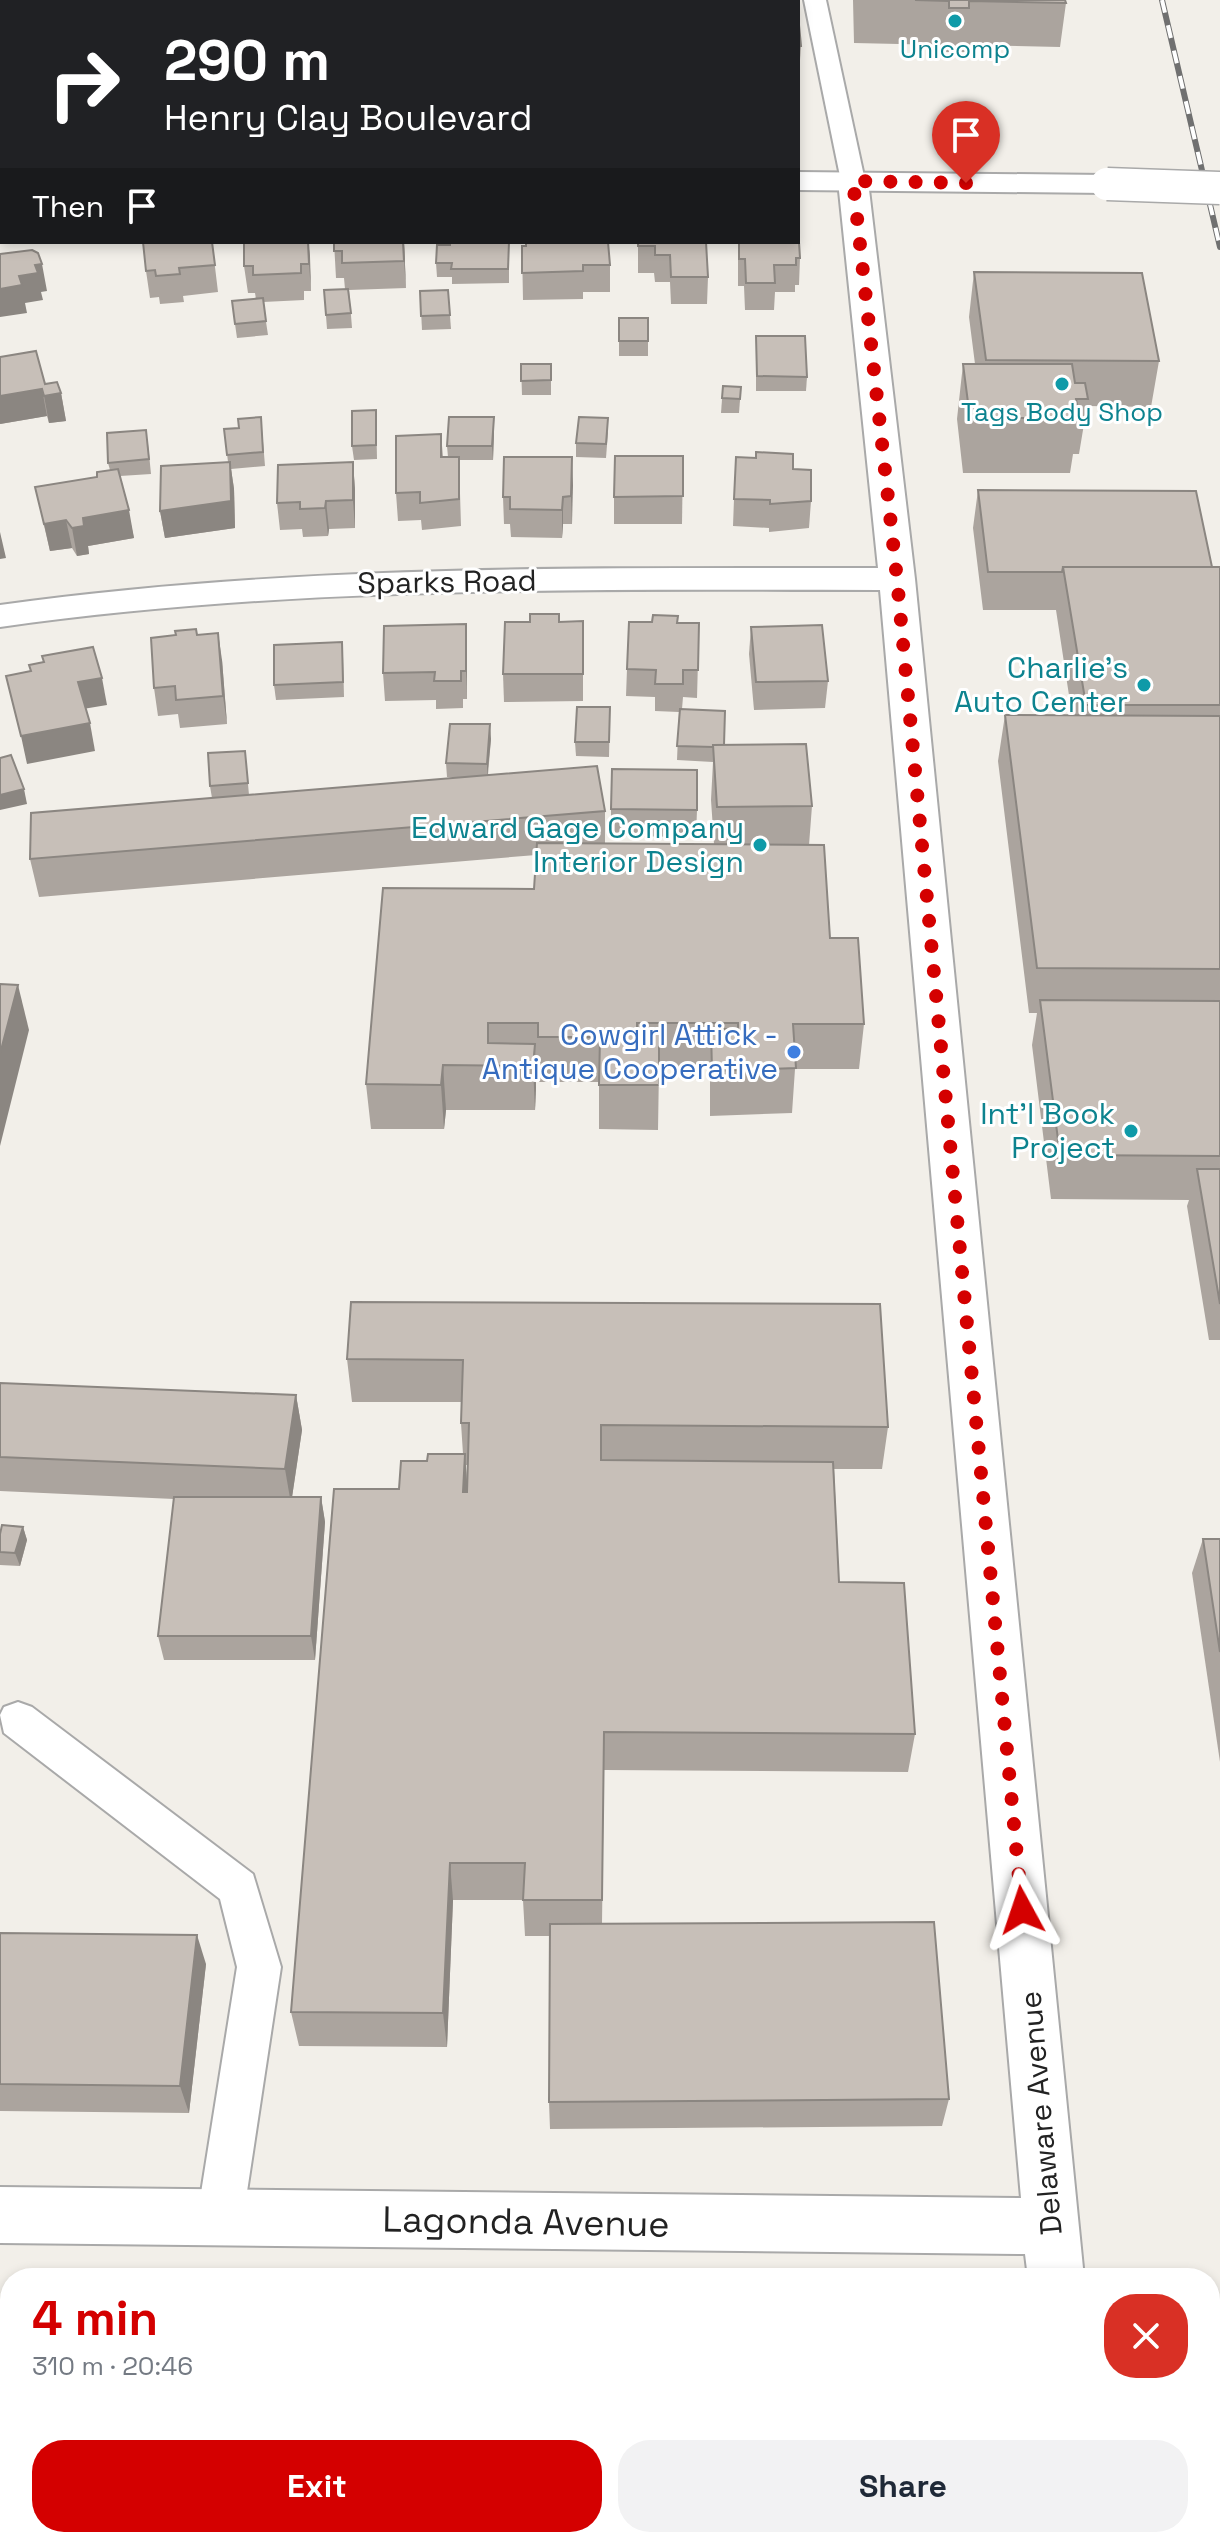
<!DOCTYPE html>
<html lang="en">
<head>
<meta charset="utf-8">
<style>
  :root { --surface:#fff; --page:#f2f2f3; --text:#1f2937; --muted:#747a83; --accent:#d40000 }
  body { margin:0; font-family:"Space Grotesk",sans-serif; background:var(--page); color:var(--text); height:100vh; display:flex; flex-direction:column; font-size:30px; white-space:nowrap }
  * { box-sizing:border-box; margin:0 }
  p { font-size:26px; color:var(--muted) }
  .icon { flex:none; width:44px; height:44px; fill:none; stroke:currentColor; stroke-width:2; stroke-linecap:round; stroke-linejoin:round }
  .map { position:relative; flex:1; overflow:hidden }
  .panel { position:absolute; left:0px; top:2268px; width:1220px; height:280px; display:flex; flex-direction:column; background:var(--surface); border-radius:32px 32px 0 0; box-shadow:0 4px 12px #0003 }
  .panel>* { flex:none }
  .hud { position:absolute; left:0px; top:0px; width:800px; height:244px; box-shadow:0 4px 12px #0003; background:#202124; color:#fff; overflow:hidden }
  .pin { position:absolute; display:grid; place-items:center; width:68px; height:68px; color:#fff; margin:-82px -34px; border-radius:50% 50% 50% 0; rotate:-45deg; box-shadow:0 0 8px #0007 }
  .pin .icon { rotate:45deg }
  .me { position:absolute; width:88px; margin:-44px; rotate:355deg; stroke-linejoin:round; filter:drop-shadow(0 0 6px #0008) }
  .turn { display:flex; align-items:center; gap:28px; height:168px; padding:0 32px; font-size:36px }
  .turn .icon { width:104px; height:104px; stroke-width:2.5 }
  .turn b { display:block; font-size:56px; line-height:68px }
  .then { display:flex; align-items:center; height:76px; padding:0 32px; background:#0003; gap:16px; font-size:30px }
  .round { display:grid; place-items:center; flex:none; width:84px; height:84px; border-radius:32px; background:var(--page) }
  .head { display:flex; align-items:center; justify-content:space-between; height:136px; padding:0 32px }
  h1 { font-size:48px; font-weight:600; line-height:60px; color:var(--accent) }
  .primary-button { display:flex; gap:16px; margin-top:auto; padding:16px 32px }
  .primary-button a { flex:1; height:92px; border-radius:32px; background:var(--accent); color:#fff; font-size:32px; font-weight:600; line-height:92px; text-align:center }
  .primary-button a+a { background:var(--page); color:var(--text) }
  .map>svg:first-child { display:block }
  .lines { fill:none; stroke-linecap:round; stroke-linejoin:round }
  .service-casing { stroke:#a9a9a9; stroke-width:4 }
  .minor-casing { stroke:#a9a9a9; stroke-width:4 }
  .tertiary-casing { stroke:#a9a9a9; stroke-width:4 }
  .service { fill:#fff; fill-rule:evenodd }
  .minor { fill:#fff; fill-rule:evenodd }
  .tertiary { fill:#fff; fill-rule:evenodd }
  .rail-casing { stroke:#707070; stroke-width:6 }
  .rail { stroke:#fff; stroke-width:4; stroke-dasharray:13; stroke-linecap:butt }
  .tertiary-bridge-casing { stroke:#a9a9a9; stroke-width:35; stroke-linecap:butt }
  .tertiary-bridge { stroke:#fff; stroke-width:32 }
  .wall { fill:#aba49e; fill-rule:evenodd }
  .shaded-wall { fill:#8b8681 }
  .building { fill:#c7bfb8; stroke:#8b8681; stroke-width:2 }
  .route { stroke:#d40000; stroke-width:14; stroke-dasharray:0 25.2 }
  .culture-dot { fill:#0f9aa8; stroke:#fff; stroke-width:3 }
  .shop-dot { fill:#3f7fe0; stroke:#fff; stroke-width:3 }
  .labels { text-anchor:middle; stroke-width:6; stroke-linejoin:round; paint-order:stroke }
  .far-culture-label { font-size:26px; fill:#0d838f; stroke:#fff }
  .street-label { font-size:30px; fill:#222; stroke:#fff }
  .culture-label { font-size:30px; fill:#0d838f; stroke:#fff; text-anchor:end }
  .shop-label { font-size:30px; fill:#366cbe; stroke:#fff; text-anchor:end }
  .near-street-label { font-size:36px; fill:#222; stroke:#fff }
</style>
</head>
<body>
<div class="map">
<svg width="1220" height="2548" viewBox="0 0 1220 2548">
  <rect width="100%" height="100%" fill="#f2efe9"/>
  <g class="lines">
    <g class="service-casing">
      <g id="service">
        <polygon points="804,0 826,0 865,181 862,186 844,186 841,181"/>
        <polygon points="18,1702 32,1707 253,1874 281,1967 243,2218 236,2234 220,2241 204,2234 197,2218 237,1967 220,1899 4,1733 0,1715 4,1707"/>
      </g>
    </g>
    <g class="minor-casing">
      <g id="minor">
        <rect x="161" y="0" width="28" height="2"/>
        <path d="M853,172L864,175L868,181L915,579L1084,2278H1028L1025,2254L0,2243V2187L1021,2198L880,590C582,590 297,585 0,627V605C296,564 581,568 878,568L838,181L842,175Z"/>
        <polygon points="1045,2538 1105,2538 1106,2548 1046,2548"/>
      </g>
    </g>
    <g class="tertiary-casing">
      <g id="tertiary">
        <polygon points="798,172 1107,175 1118,178 1122,184 1118,190 1107,193 798,190"/>
        <rect x="0" y="197" width="2" height="18"/>
      </g>
    </g>
    <use href="#service" class="service"/>
    <use href="#minor" class="minor"/>
    <use href="#tertiary" class="tertiary"/>
    <g class="rail-casing">
      <polyline id="rail" points="1162,0 1220,247"/>
    </g>
    <use href="#rail" class="rail"/>
    <g class="tertiary-bridge-casing">
      <polyline id="tertiary-bridge" points="1107,184 1220,188"/>
    </g>
    <use href="#tertiary-bridge" class="tertiary-bridge"/>
  </g>
  <g class="wall">
    <rect x="39" y="0" width="51" height="2"/>
    <rect x="333" y="0" width="38" height="2"/>
    <polygon points="853,0 1065,0 1066,3 1060,47 965,45 965,52 945,52 944,45 854,43"/>
    <rect x="0" y="3" width="2" height="27"/>
    <polygon points="798,25 801,46 800,60 798,60"/>
    <polygon points="212,242 218,292 183,296 184,302 160,304 159,297 150,298 146,271"/>
    <polygon points="244,242 309,242 311,291 304,291 304,300 263,302 268,335 237,338 235,324 256,299 255,293 248,293 244,266"/>
    <polygon points="334,242 404,242 406,288 349,290 352,328 327,329 324,290 345,289 344,278 336,278"/>
    <polygon points="509,242 509,283 452,284 452,277 437,277 436,263"/>
    <polygon points="638,242 706,242 708,277 707,304 671,304 670,282 655,282 654,273 638,273"/>
    <polygon points="738,242 798,242 800,258 799,285 795,285 795,292 775,292 774,310 745,310 744,286 738,286"/>
    <polygon points="522,246 610,265 610,292 583,292 583,299 523,300"/>
    <polygon points="974,272 1159,361 1151,407 1087,406 1079,454 1073,454 1070,473 963,473 957,419 963,364 975,364 969,317"/>
    <polygon points="448,290 451,329 422,330 420,291"/>
    <rect x="619" y="318" width="29" height="38"/>
    <polygon points="756,336 807,377 806,391 756,391"/>
    <polygon points="521,364 551,364 551,395 522,395"/>
    <polygon points="45,384 61,393 66,421 49,423 47,416 0,424"/>
    <polygon points="723,386 741,387 739,413 721,413"/>
    <polygon points="376,410 377,459 354,460 352,446"/>
    <polygon points="261,417 265,466 231,469 234,489 235,528 165,538 160,511 228,462 224,429 239,428"/>
    <polygon points="494,431 493,460 459,460 461,526 422,530 421,520 398,521 396,493 441,434 443,457 448,457 447,446"/>
    <polygon points="608,432 606,458 576,457 576,443"/>
    <polygon points="148,444 151,474 120,476 134,538 88,546 89,554 77,556 72,548 50,551 35,487 97,477 110,470 108,463"/>
    <polygon points="683,456 682,524 614,524 614,497"/>
    <polygon points="572,457 572,524 563,524 562,538 511,537 510,524 504,524 503,497"/>
    <polygon points="353,462 355,490 355,528 329,529 328,536 303,537 302,529 280,530 277,503"/>
    <polygon points="793,469 811,501 809,528 769,532 769,528 733,526 734,499"/>
    <polygon points="978,490 1212,567 1220,567 1220,1340 1209,1340 1187,1206 1189,1200 1051,1199 1032,1045 1037,1013 1029,1013 998,761 1005,715 1072,715 1056,610 983,610 973,528"/>
    <polygon points="583,621 583,701 504,702 503,674 530,622"/>
    <polygon points="678,623 699,623 697,698 683,697 682,709 724,745 812,806 809,845 830,938 864,1024 859,1069 795,1069 792,1113 710,1116 710,1068 659,1068 658,1130 599,1129 599,1082 539,1082 538,1068 536,1068 536,1088 535,1110 446,1110 444,1129 371,1129 366,1084 534,889 536,855 39,897 30,859 212,798 210,786 245,751 249,795 459,778 447,777 446,763 491,739 488,775 605,811 605,844 714,844 711,800 713,762 677,760 679,712 655,711 655,697 626,696 627,669"/>
    <polygon points="466,624 467,699 463,699 463,708 436,709 436,700 385,701 383,673"/>
    <polygon points="751,627 828,681 825,708 754,710 749,654"/>
    <polygon points="197,635 222,660 227,724 180,728 178,714 158,716 154,688"/>
    <polygon points="343,656 344,697 276,700 274,685"/>
    <polygon points="610,707 609,757 576,756 575,742"/>
    <polygon points="611,809 697,810 696,837 611,836"/>
    <path d="M351,1302L888,1427L882,1469H834L839,1582L915,1734L908,1772L604,1770L602,1924L949,2099L942,2126L550,2129L549,2102L550,1936H525L523,1900H453L447,2047L299,2046L291,2012L399,1489L427,1461L463,1454L461,1423L462,1402H352L347,1359ZM466,1465H468L467,1486Z"/>
    <polygon points="0,1383 296,1395 302,1430 292,1497 321,1497 325,1522 315,1660 164,1660 158,1636 174,1499 0,1491"/>
    <polygon points="23,1527 27,1540 20,1566 0,1565 0,1534"/>
    <polygon points="1203,1539 1220,1539 1220,1762 1192,1573"/>
    <polygon points="0,1933 206,1964 189,2113 0,2111"/>
  </g>
  <g class="shaded-wall">
    <polygon points="2,120 2,148 0,148 0,121"/>
    <polygon points="308,242 310,256 311,291 309,264"/>
    <polygon points="403,242 404,242 406,288 404,261"/>
    <polygon points="42,264 47,291 41,292 43,300 25,303 27,313 0,317 0,289 35,265"/>
    <polygon points="42,389 47,416 0,424 0,396"/>
    <polygon points="61,393 66,421 49,423 44,396"/>
    <polygon points="494,417 494,431 493,460 492,446"/>
    <polygon points="572,457 573,485 572,524 571,496"/>
    <polygon points="230,462 234,489 235,528 165,538 160,511"/>
    <polygon points="353,462 355,490 355,528 353,500"/>
    <polygon points="563,497 563,524 562,538 562,510"/>
    <polygon points="326,501 329,529 328,536 325,508"/>
    <polygon points="129,510 134,538 88,546 89,554 77,556 72,528 83,518"/>
    <polygon points="66,520 72,548 50,551 44,524"/>
    <polygon points="0,532 6,558 0,559"/>
    <polygon points="466,624 467,652 467,699 466,671"/>
    <polygon points="218,633 222,660 227,724 223,696"/>
    <polygon points="102,678 107,705 83,709 78,682"/>
    <polygon points="90,723 95,751 27,764 21,736"/>
    <polygon points="490,724 491,739 487,778 487,764"/>
    <polygon points="24,789 27,804 0,810 0,795"/>
    <polygon points="18,985 29,1030 0,1146 0,1054"/>
    <polygon points="535,1044 536,1088 535,1110 533,1066"/>
    <polygon points="443,1065 446,1110 444,1129 441,1085"/>
    <polygon points="296,1395 302,1430 291,1504 285,1469"/>
    <polygon points="465,1454 468,1496 463,1492"/>
    <polygon points="321,1497 325,1522 315,1660 311,1636"/>
    <polygon points="23,1527 27,1540 20,1566 15,1553"/>
    <polygon points="450,1863 453,1900 447,2047 443,2013"/>
    <polygon points="197,1935 206,1964 189,2113 180,2086"/>
    <rect x="399" y="2538" width="7" height="10"/>
  </g>
  <g class="building">
    <rect x="494" y="0" width="23" height="2"/>
    <polygon points="915,0 1065,0 1066,3 969,1 969,8 949,8 949,1"/>
    <rect x="0" y="3" width="2" height="13"/>
    <polygon points="798,25 799,25 801,46 798,46"/>
    <polygon points="798,226 800,258 796,258 796,265 774,265 775,283 746,283 745,259 739,259 739,242 798,242"/>
    <polygon points="143,242 212,242 215,265 179,268 180,274 156,276 155,270 146,271"/>
    <polygon points="244,242 308,242 309,264 301,264 301,273 253,275 253,266 244,266"/>
    <polygon points="334,242 403,242 404,261 342,263 342,251 334,251"/>
    <polygon points="450,242 509,242 508,269 451,269 452,263 436,263 437,245 450,245"/>
    <polygon points="526,242 608,242 610,265 583,265 583,271 522,273 522,246 526,246"/>
    <polygon points="638,242 706,242 708,277 671,277 670,255 655,255 655,246 638,246"/>
    <polygon points="32,250 38,253 42,264 35,265 38,273 19,276 22,285 0,289 0,254"/>
    <polygon points="974,272 1142,273 1159,361 986,360"/>
    <polygon points="348,289 351,313 326,315 324,290"/>
    <polygon points="448,290 450,315 421,316 420,291"/>
    <polygon points="263,298 266,321 235,324 232,301"/>
    <rect x="619" y="318" width="29" height="23"/>
    <polygon points="756,336 805,336 807,377 757,376"/>
    <polygon points="36,351 45,384 57,382 61,393 44,396 42,389 0,396 0,357"/>
    <polygon points="521,364 551,364 551,380 521,381"/>
    <polygon points="963,364 1072,364 1075,383 1085,383 1088,399 1076,399 1079,418 970,418"/>
    <polygon points="723,386 741,387 740,399 722,398"/>
    <polygon points="376,410 376,445 352,446 352,411"/>
    <polygon points="261,417 263,452 227,455 224,429 239,428 238,419"/>
    <polygon points="449,417 494,417 492,446 447,446"/>
    <polygon points="579,417 608,418 606,444 576,443"/>
    <polygon points="146,430 149,459 108,463 107,433"/>
    <polygon points="441,434 441,457 459,457 459,499 420,503 420,492 396,493 396,436"/>
    <polygon points="756,452 793,454 793,469 811,470 811,501 770,504 770,500 734,499 736,457 756,458"/>
    <polygon points="615,456 683,456 683,496 614,497"/>
    <polygon points="504,457 572,457 571,496 563,497 562,510 510,509 510,497 503,497"/>
    <polygon points="230,462 231,501 160,511 161,466"/>
    <polygon points="353,462 353,500 326,501 325,508 300,509 300,502 277,503 278,465"/>
    <polygon points="118,469 129,510 83,518 84,526 72,528 66,520 44,524 35,487 97,477 97,472"/>
    <polygon points="978,490 1196,491 1212,567 1063,567 1062,572 988,572"/>
    <polygon points="1063,567 1220,567 1220,705 1086,705"/>
    <polygon points="530,614 559,614 559,622 583,621 583,674 503,674 505,622 530,622"/>
    <polygon points="653,615 678,616 677,623 699,623 698,670 683,670 683,684 655,684 656,670 627,669 629,622 652,622"/>
    <polygon points="466,624 466,671 461,671 461,681 434,681 435,672 383,673 384,626"/>
    <polygon points="822,625 828,681 756,682 751,627"/>
    <polygon points="196,629 197,635 218,633 223,696 176,700 175,686 154,688 151,638 176,635 175,631"/>
    <polygon points="342,642 343,682 274,685 274,645"/>
    <polygon points="93,647 102,678 78,682 90,723 21,736 6,676 31,671 29,665 44,662 42,656"/>
    <polygon points="577,707 610,707 609,742 575,742"/>
    <polygon points="680,709 725,711 724,745 713,745 713,747 677,746"/>
    <polygon points="1005,715 1220,716 1220,969 1037,968"/>
    <polygon points="450,724 490,724 487,764 446,763"/>
    <polygon points="806,744 812,806 717,807 713,745"/>
    <polygon points="245,751 248,783 210,786 208,753"/>
    <polygon points="11,755 24,789 0,795 0,758"/>
    <polygon points="597,766 605,811 30,859 31,813"/>
    <polygon points="612,769 697,770 697,810 611,809"/>
    <polygon points="537,843 824,845 830,938 858,938 864,1024 793,1024 796,1068 712,1071 711,1029 738,1029 738,1023 637,1023 637,1033 659,1033 659,1085 599,1085 600,1037 538,1037 538,1023 488,1023 488,1043 535,1044 533,1066 443,1065 441,1085 366,1084 383,888 534,889"/>
    <polygon points="0,984 18,985 0,1054"/>
    <polygon points="1040,1000 1220,1001 1220,1156 1060,1155"/>
    <polygon points="1197,1169 1220,1169 1220,1304"/>
    <polygon points="351,1302 880,1304 888,1427 601,1425 601,1460 833,1462 839,1582 904,1583 915,1734 604,1732 602,1900 523,1900 525,1863 450,1863 443,2013 291,2012 334,1489 399,1489 401,1461 427,1461 428,1454 465,1454 463,1492 467,1492 469,1423 461,1423 463,1360 347,1359"/>
    <polygon points="0,1383 296,1395 285,1469 0,1457"/>
    <polygon points="174,1497 321,1497 311,1636 158,1636"/>
    <polygon points="2,1525 23,1527 15,1553 0,1552 0,1534"/>
    <polygon points="1203,1539 1220,1539 1220,1652"/>
    <polygon points="934,1922 949,2099 549,2102 550,1924"/>
    <polygon points="0,1933 197,1935 180,2086 0,2084"/>
    <polygon points="0,2503 10,2503 10,2538 399,2538 399,2548 0,2548"/>
  </g>
  <g class="lines">
    <polyline class="route" points="966,183 853,181 897,579 1022,1910"/>
  </g>
  <g class="culture-dot">
    <circle cx="955" cy="21" r="8"/>
    <circle cx="1062" cy="384" r="8"/>
    <circle cx="1144" cy="685" r="8"/>
    <circle cx="760" cy="845" r="8"/>
    <circle cx="1131" cy="1131" r="8"/>
  </g>
  <circle class="shop-dot" cx="794" cy="1052" r="8"/>
  <g class="labels">
    <g class="far-culture-label">
      <text x="955" y="58">Unicomp</text>
      <text x="1062" y="421">Tags Body Shop</text>
    </g>
    <g class="street-label">
      <text transform="translate(447 582) rotate(-1)" y="10">Sparks Road</text>
      <text transform="translate(1041 2113) rotate(-95)" y="10">Delaware Avenue</text>
    </g>
    <g class="culture-label">
      <text x="1128" y="678">Charlie's<tspan x="1128" dy="34">Auto Center</tspan></text>
      <text x="744" y="838">Edward Gage Company<tspan x="744" dy="34">Interior Design</tspan></text>
      <text x="1115" y="1124">Int'l Book<tspan x="1115" dy="34">Project</tspan></text>
    </g>
    <g class="shop-label">
      <text x="778" y="1045">Cowgirl Attick -<tspan x="778" dy="34">Antique Cooperative</tspan></text>
    </g>
    <g class="near-street-label">
      <text transform="translate(526 2221) rotate(1)" y="13">Lagonda Avenue</text>
    </g>
  </g>
</svg>
<div class="pin" style="left:966px;top:183px;background:#d93025"><svg class="icon" aria-label="arrive" viewBox="0 0 24 24"><path d="M6 21V4h12l-3 4 3 4H6"/></svg></div>
<svg class="me" style="left:1022px;top:1910px" viewBox="-20 -20 40 40"><path d="M0-17L14 15 0 8-14 15z" fill="#d40000" stroke="#fff" stroke-width="4"/></svg>
<div class="hud">
<div class="turn"><svg class="icon" aria-label="right" viewBox="0 0 24 24"><path d="M7 20v-9h11M14 6l5 5-5 5"/></svg><div><b>290 m</b>Henry Clay Boulevard</div></div>
<div class="then">Then<svg class="icon" aria-label="arrive" viewBox="0 0 24 24"><path d="M6 21V4h12l-3 4 3 4H6"/></svg></div>
</div>
<section class="panel">
<div class="head"><div><h1>4 min</h1><p>310 m · 20:46</p></div><a class="round" style="background:#d93025;color:#fff"><svg class="icon" aria-label="close" viewBox="0 0 24 24"><path d="M6 6l12 12M18 6L6 18"/></svg></a></div>
<div class="primary-button"><a>Exit</a><a>Share</a></div>
</section>
</div>
</body>
</html>
